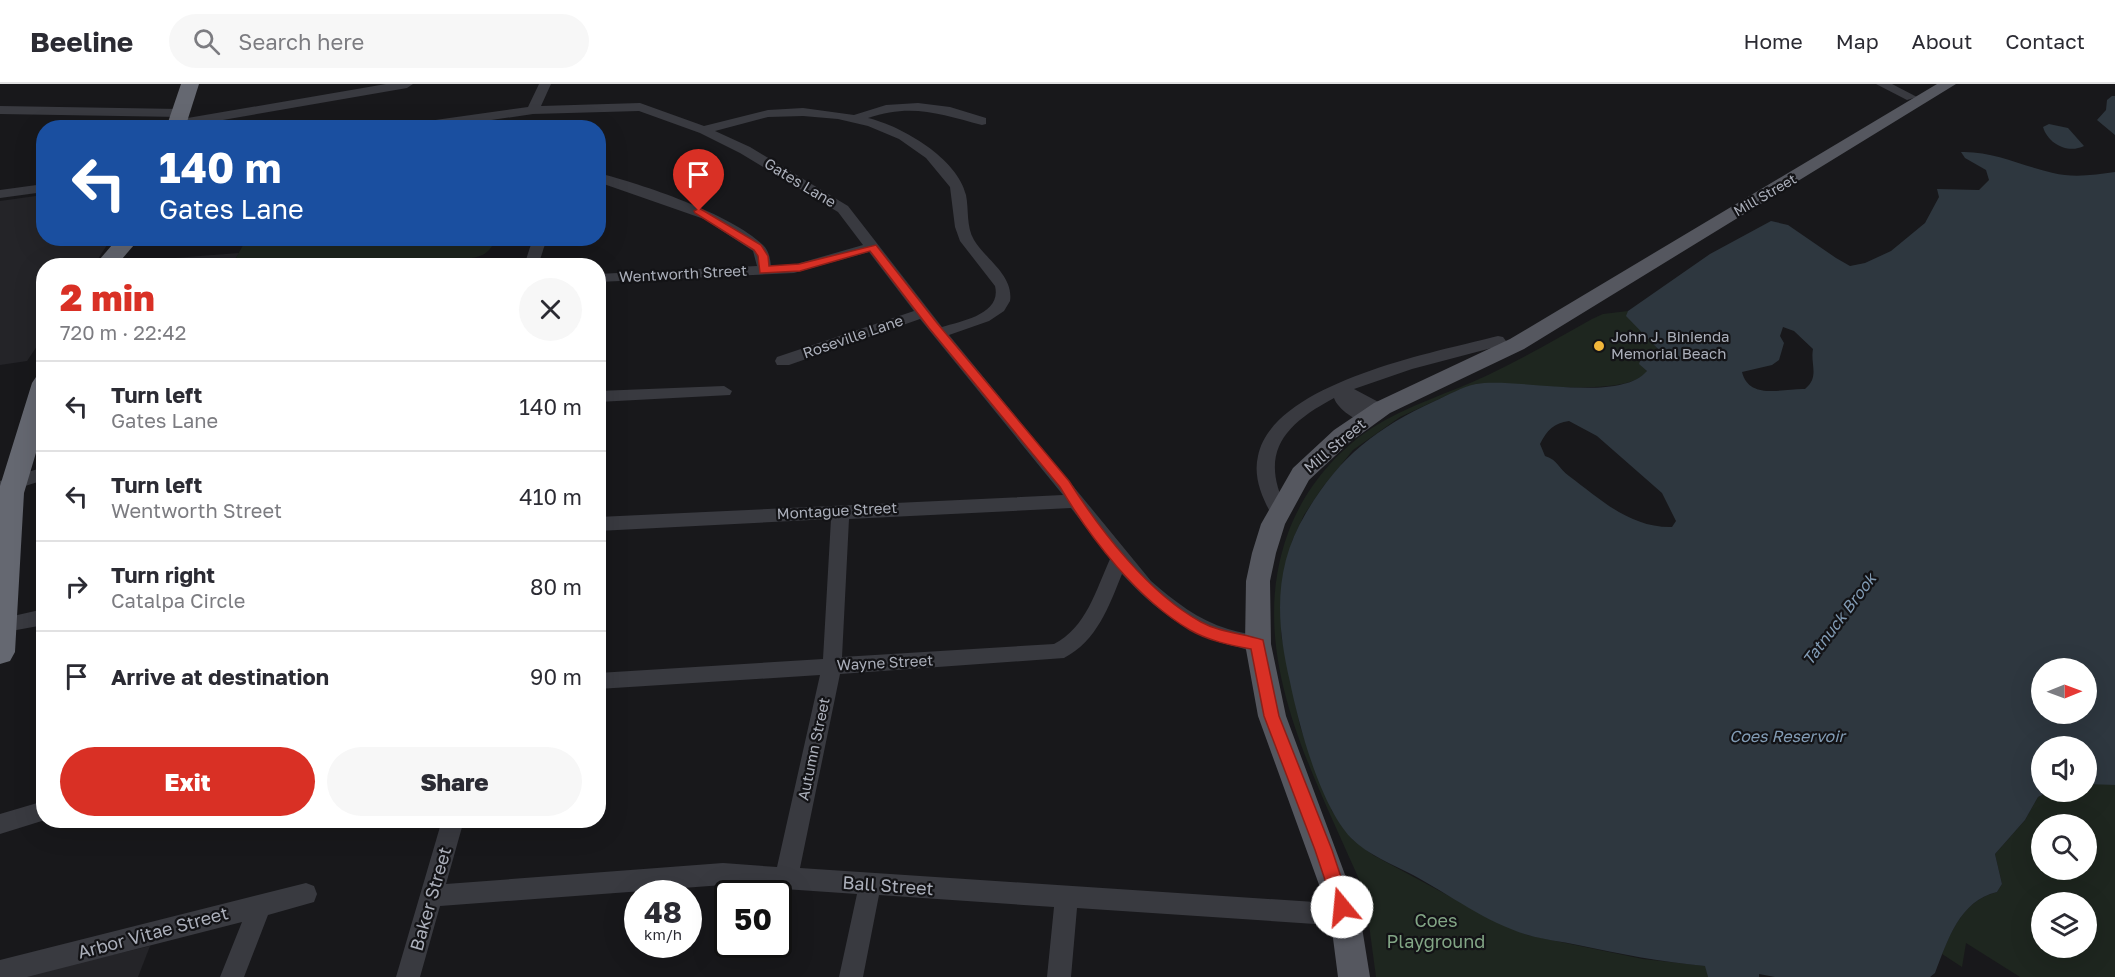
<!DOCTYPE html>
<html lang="en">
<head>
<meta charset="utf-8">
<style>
  :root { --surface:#fff; --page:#f7f7f7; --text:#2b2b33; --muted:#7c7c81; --line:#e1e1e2; --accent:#d93025 }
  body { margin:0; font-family:"Golos Text",sans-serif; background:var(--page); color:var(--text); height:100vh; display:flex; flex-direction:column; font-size:22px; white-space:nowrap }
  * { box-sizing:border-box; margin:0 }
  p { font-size:20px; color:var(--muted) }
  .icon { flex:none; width:33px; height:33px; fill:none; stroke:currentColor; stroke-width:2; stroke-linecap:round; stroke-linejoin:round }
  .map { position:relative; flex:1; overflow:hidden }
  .sheet { position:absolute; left:36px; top:174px; width:570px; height:570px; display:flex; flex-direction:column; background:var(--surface); border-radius:24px; box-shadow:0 6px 24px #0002 }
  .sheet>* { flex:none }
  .guide { position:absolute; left:36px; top:36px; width:570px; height:126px; border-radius:24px; box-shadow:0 6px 24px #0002; background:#1a4fa0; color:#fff; overflow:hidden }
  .needle { width:39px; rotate:89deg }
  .buttons { position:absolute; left:2031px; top:574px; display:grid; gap:12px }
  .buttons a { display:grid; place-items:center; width:66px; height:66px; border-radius:50%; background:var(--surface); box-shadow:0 6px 24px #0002; font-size:30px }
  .speed { position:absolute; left:624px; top:796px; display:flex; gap:12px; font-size:30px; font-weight:700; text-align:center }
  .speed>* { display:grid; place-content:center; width:78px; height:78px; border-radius:50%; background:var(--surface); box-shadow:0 6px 24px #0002; line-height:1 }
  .speed small { font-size:15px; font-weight:400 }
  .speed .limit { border:3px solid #111; border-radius:9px; background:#fff; color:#111 }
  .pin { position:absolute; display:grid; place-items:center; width:51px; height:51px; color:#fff; margin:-62px -26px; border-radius:50% 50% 50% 0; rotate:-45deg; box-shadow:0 0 6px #0007 }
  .pin .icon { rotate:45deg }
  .me { position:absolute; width:66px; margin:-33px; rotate:343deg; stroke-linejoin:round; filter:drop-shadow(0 0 4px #0008) }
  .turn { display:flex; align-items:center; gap:21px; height:126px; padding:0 24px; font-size:27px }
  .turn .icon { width:78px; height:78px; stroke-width:2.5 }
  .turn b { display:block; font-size:42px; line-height:51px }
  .round { display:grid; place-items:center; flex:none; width:63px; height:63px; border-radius:32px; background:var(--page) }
  .head { display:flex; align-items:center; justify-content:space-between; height:102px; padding:0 24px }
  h1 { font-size:36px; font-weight:800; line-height:45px; color:var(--accent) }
  .primary-button { display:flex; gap:12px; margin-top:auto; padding:12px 24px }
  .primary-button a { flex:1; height:69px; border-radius:36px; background:var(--accent); color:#fff; font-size:24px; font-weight:800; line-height:69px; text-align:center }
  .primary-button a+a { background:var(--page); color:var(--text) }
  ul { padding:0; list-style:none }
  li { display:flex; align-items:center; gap:18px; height:90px; padding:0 24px; border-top:2px solid var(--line) }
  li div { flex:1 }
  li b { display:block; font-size:22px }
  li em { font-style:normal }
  header { display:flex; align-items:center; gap:36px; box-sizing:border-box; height:84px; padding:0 30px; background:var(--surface); border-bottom:2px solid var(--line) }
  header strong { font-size:28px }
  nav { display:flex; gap:33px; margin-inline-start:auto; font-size:21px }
  .search { width:420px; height:54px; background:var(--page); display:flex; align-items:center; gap:15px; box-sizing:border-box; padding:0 21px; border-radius:33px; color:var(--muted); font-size:22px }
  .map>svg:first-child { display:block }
  .built { fill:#242428 }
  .green { fill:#1e261f; fill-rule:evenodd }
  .water { fill:#2e373f; fill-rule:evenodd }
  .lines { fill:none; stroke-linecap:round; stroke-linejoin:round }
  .minor { fill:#393a40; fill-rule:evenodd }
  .major { fill:#55575f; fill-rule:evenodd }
  .highway { fill:#656871; fill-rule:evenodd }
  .route { fill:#d93025; stroke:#8d1f18; stroke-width:1.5 }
  .poi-dot { fill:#f1b73a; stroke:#131316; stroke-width:2 }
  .labels { text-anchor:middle; stroke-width:4.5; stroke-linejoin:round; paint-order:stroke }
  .far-street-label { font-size:14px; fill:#abafba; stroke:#131316 }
  .street-label { font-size:15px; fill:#abafba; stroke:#131316 }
  .poi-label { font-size:15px; fill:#abafba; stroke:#131316; text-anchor:start }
  .water-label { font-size:16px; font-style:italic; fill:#829cb5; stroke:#131316 }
  .near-street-label { font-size:18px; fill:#abafba; stroke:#131316 }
  .near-park-label { font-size:18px; fill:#82a585; stroke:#131316 }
</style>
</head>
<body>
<header>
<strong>Beeline</strong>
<div class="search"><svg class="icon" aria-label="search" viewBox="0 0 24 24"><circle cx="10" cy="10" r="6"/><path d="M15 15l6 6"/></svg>Search here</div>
<nav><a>Home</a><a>Map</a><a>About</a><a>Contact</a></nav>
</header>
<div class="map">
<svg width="2115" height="893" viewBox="0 0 2115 893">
  <rect width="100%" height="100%" fill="#18181b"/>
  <g class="built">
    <polygon points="43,111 44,154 111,155 94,181 44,182 43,253 27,277 0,281 0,117"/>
    <polygon points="239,169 232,181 133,182 136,177"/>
    <polygon points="150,862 138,893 18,893"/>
  </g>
  <g class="green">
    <path d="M247,154H495V155C487,181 462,172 442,176C434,177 427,182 419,181C412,181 407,178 400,178L399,182L232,181Z"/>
    <path d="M1628,227L1627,232L1659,266L1658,270L1641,274L1647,288C1625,315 1513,298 1476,300L1461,305L1400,333L1353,366L1322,404L1304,431L1292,457L1281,550L1300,642L1312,676L1332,727L1351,754L1373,771L1499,839L1527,851L1643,875L1706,882L1708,893H1376L1366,818L1361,800C1314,690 1244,570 1288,449C1304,406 1334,369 1372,344C1408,321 1450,309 1488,291C1524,274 1558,254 1592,235L1603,230Z"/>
    <path d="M2096,699L2115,701V893H2020L1966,859L1962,883L1942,870C1953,843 1965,816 1997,808L2002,800L1995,770L2025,736L2038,713L2048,708H2086L2087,700ZM2042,741H2086V786H2042ZM2042,819H2086V864H2042Z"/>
  </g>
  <g class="water">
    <polygon points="2112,12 2115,12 2115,51 2097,36 2106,26 2107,16"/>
    <path d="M2049,40L2068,44L2084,62C2068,70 2048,60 2043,43Z"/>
    <path d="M1961,68C1994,67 2022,82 2053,89C2073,94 2095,91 2115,88V701L2087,700L2086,663H2042V708H2048L2038,713L2025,736L1995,770L2002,800L1997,808C1959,817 1948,856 1935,889L1930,893H1775L1759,890V893H1708L1705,882C1662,878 1620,870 1578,861C1561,857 1544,856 1528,851C1487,839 1450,811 1413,791C1392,780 1368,771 1351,754C1320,721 1299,642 1290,598C1276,538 1273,484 1306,429C1339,373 1376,344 1435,317C1448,311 1462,303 1476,300C1517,293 1619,320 1647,287L1639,280L1641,274L1658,270L1659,266L1626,232L1628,227L1710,170L1771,137L1788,141L1836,174L1850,182L1865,179L1891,167L1925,139L1939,113L1937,105L1979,106L1989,96L1986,86L1965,74ZM1783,243L1794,247L1813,265C1810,280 1820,293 1805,305C1785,304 1749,317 1742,288L1772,281L1779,276L1784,259L1780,252ZM1569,337L1597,352L1662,409L1676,437L1672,443C1630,444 1600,415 1569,392C1559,385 1558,376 1545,372L1540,360C1547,346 1554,339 1569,337ZM2042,585H2086V630H2042Z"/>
  </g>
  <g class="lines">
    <g class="minor">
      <polygon points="386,0 413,0 407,4 177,44 170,40 176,36"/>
      <path d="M539,0H551L541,22L640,19L704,42L768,26L803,24L854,31L886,21L918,19L950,23L986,34V40L982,41C941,30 911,19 868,34C902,42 958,75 966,111C969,126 966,142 974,156C985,175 1014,191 1010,217L1004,227L989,237L949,251L1151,497C1174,517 1198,536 1228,545C1240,549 1253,550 1265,554L1268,560L1265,566C1256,569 1247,566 1238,563C1190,553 1154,525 1122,490C1109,522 1097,557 1064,574L840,590L800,784L1345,820L1353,823L1357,831L1353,839L1345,842L1077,824L1071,893H1047L1054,823L879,811L863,893H839L857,810L723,801L440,822L420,893H396L442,736H464L446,800L723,779L777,783L820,591L598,605V589L823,575L831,435L598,447V433L1063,411L920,235L789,281H777L775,277L777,273L914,227L869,168L794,189L598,198V190L757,182L753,167L704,135L598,98V89C642,100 731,130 763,161C769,167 770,174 771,182L793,181L863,161L838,128L740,69L700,49L639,27L533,30L437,44H401L407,40L528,23ZM803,32L838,35L868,42L899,55L926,74L950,103L955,143L960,157L995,202C1002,230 962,237 942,243L848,122L750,63L715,47L768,33ZM1071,424L1110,475C1096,506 1086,544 1054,560L842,573L849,435Z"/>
      <polygon points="1876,0 1892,0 1917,13 1907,16"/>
      <polygon points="0,22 180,25 186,29 180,33 0,30"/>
      <polygon points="44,100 44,108 0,114 0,106"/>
      <polygon points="533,154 547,154 538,182 524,182"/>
      <path d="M1498,252L1503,253L1506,257L1503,261L1412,285L1354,305L1386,322L1388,326L1386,330L1380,332L1372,329L1376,334L1374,338C1361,342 1338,326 1334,314C1282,342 1258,370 1288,428L1285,433H1273C1262,414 1253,393 1258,372C1273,298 1436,268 1498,252Z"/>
      <polygon points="724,302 732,307 730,311 598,318 598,307"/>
      <polygon points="44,383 44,396 0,410 0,397"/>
      <polygon points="44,525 44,541 0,549 0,535"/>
      <polygon points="44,717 45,736 0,750 0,730"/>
      <polygon points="306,799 314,802 317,810 314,818 268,831 244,893 220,893 242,838 27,893 0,893 0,876"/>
    </g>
    <polygon class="major" points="1937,0 1956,0 1524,265 1390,329 1350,358 1309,396 1285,440 1276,469 1270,497 1271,560 1286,632 1360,831 1370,893 1338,893 1330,831 1258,632 1245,560 1246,497 1252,469 1261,440 1293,384 1334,346 1374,319 1510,255"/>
    <g class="highway">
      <polygon points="181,0 199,0 185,44 166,44"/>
      <polygon points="118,154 140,154 116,182 94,182"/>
      <polygon points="44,291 44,342 24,409 15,568 10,577 0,580 0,402 32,299 36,293"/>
    </g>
  </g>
  <path class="route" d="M699,124L761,161L768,172L769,182L799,180L876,161L937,239L1069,397C1100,446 1149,510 1201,538C1221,549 1242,549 1263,556L1279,632L1332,766L1351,823L1349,829L1342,831L1336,829L1315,766L1264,632L1251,565C1230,561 1209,557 1190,546C1137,515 1091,455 1060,403L929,244L870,167L800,187L760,189L758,172L754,166L695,129L694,127Z"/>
  <circle class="poi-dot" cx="1599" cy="262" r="6"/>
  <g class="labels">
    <g class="far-street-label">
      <text transform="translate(1765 111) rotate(-30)" y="5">Mill Street</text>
    </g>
    <g class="street-label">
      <text transform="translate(800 99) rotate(31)" y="5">Gates Lane</text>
      <text transform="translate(683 190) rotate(-3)" y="5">Wentworth Street</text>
      <text transform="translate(853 253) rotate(-19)" y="5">Roseville Lane</text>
      <text transform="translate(1335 362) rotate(-40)" y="5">Mill Street</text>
      <text transform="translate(837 427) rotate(-3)" y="5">Montague Street</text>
      <text transform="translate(885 579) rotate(-3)" y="5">Wayne Street</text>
      <text transform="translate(814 665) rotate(-78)" y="5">Autumn Street</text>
    </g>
    <g class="poi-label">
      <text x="1611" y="258">John J. Binienda<tspan x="1611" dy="17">Memorial Beach</tspan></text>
    </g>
    <g class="water-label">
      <text transform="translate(1839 535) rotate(-53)" y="6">Tatnuck Brook</text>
      <text x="1787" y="658">Coes Reservoir</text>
    </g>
    <g class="near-street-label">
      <text transform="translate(888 802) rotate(4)" y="6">Ball Street</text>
      <text transform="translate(431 815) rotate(-74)" y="6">Baker Street</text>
      <text transform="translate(153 849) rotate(-15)" y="6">Arbor Vitae Street</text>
    </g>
    <g class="near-park-label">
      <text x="1436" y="843">Coes<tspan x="1436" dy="21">Playground</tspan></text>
    </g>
  </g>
</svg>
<div class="buttons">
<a><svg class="needle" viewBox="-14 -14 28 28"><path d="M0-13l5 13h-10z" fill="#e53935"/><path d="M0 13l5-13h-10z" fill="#7c7c81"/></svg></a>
<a><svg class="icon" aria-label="sound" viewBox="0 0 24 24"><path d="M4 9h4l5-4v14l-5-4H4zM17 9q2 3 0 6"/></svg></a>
<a><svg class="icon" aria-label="search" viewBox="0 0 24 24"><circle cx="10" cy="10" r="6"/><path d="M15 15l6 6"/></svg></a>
<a><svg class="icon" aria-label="layers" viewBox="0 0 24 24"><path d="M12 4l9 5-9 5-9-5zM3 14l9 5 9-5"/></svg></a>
</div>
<div class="speed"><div>48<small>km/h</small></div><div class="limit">50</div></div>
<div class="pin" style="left:699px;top:127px;background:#d93025"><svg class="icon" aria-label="arrive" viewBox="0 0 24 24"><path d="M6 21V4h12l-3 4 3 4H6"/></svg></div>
<svg class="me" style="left:1342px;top:823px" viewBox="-20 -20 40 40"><circle r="19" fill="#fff"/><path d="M0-13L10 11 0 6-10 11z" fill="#d93025"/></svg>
<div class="guide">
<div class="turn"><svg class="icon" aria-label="left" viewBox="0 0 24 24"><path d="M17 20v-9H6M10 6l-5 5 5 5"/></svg><div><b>140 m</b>Gates Lane</div></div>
</div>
<section class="sheet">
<div class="head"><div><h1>2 min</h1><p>720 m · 22:42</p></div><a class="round"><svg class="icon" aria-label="close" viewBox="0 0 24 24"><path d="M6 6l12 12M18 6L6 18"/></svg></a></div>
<ul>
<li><svg class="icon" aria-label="left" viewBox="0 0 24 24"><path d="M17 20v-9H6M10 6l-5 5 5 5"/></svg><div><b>Turn left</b><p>Gates Lane</p></div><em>140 m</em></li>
<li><svg class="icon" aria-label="left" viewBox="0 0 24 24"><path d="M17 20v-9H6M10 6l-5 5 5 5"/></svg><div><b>Turn left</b><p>Wentworth Street</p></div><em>410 m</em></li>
<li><svg class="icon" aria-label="right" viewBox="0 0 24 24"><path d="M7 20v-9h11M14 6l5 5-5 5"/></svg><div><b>Turn right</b><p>Catalpa Circle</p></div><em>80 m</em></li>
<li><svg class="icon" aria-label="arrive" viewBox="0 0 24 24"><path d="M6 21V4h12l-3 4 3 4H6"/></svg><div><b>Arrive at destination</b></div><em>90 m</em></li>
</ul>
<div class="primary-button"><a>Exit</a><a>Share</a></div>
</section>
</div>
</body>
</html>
